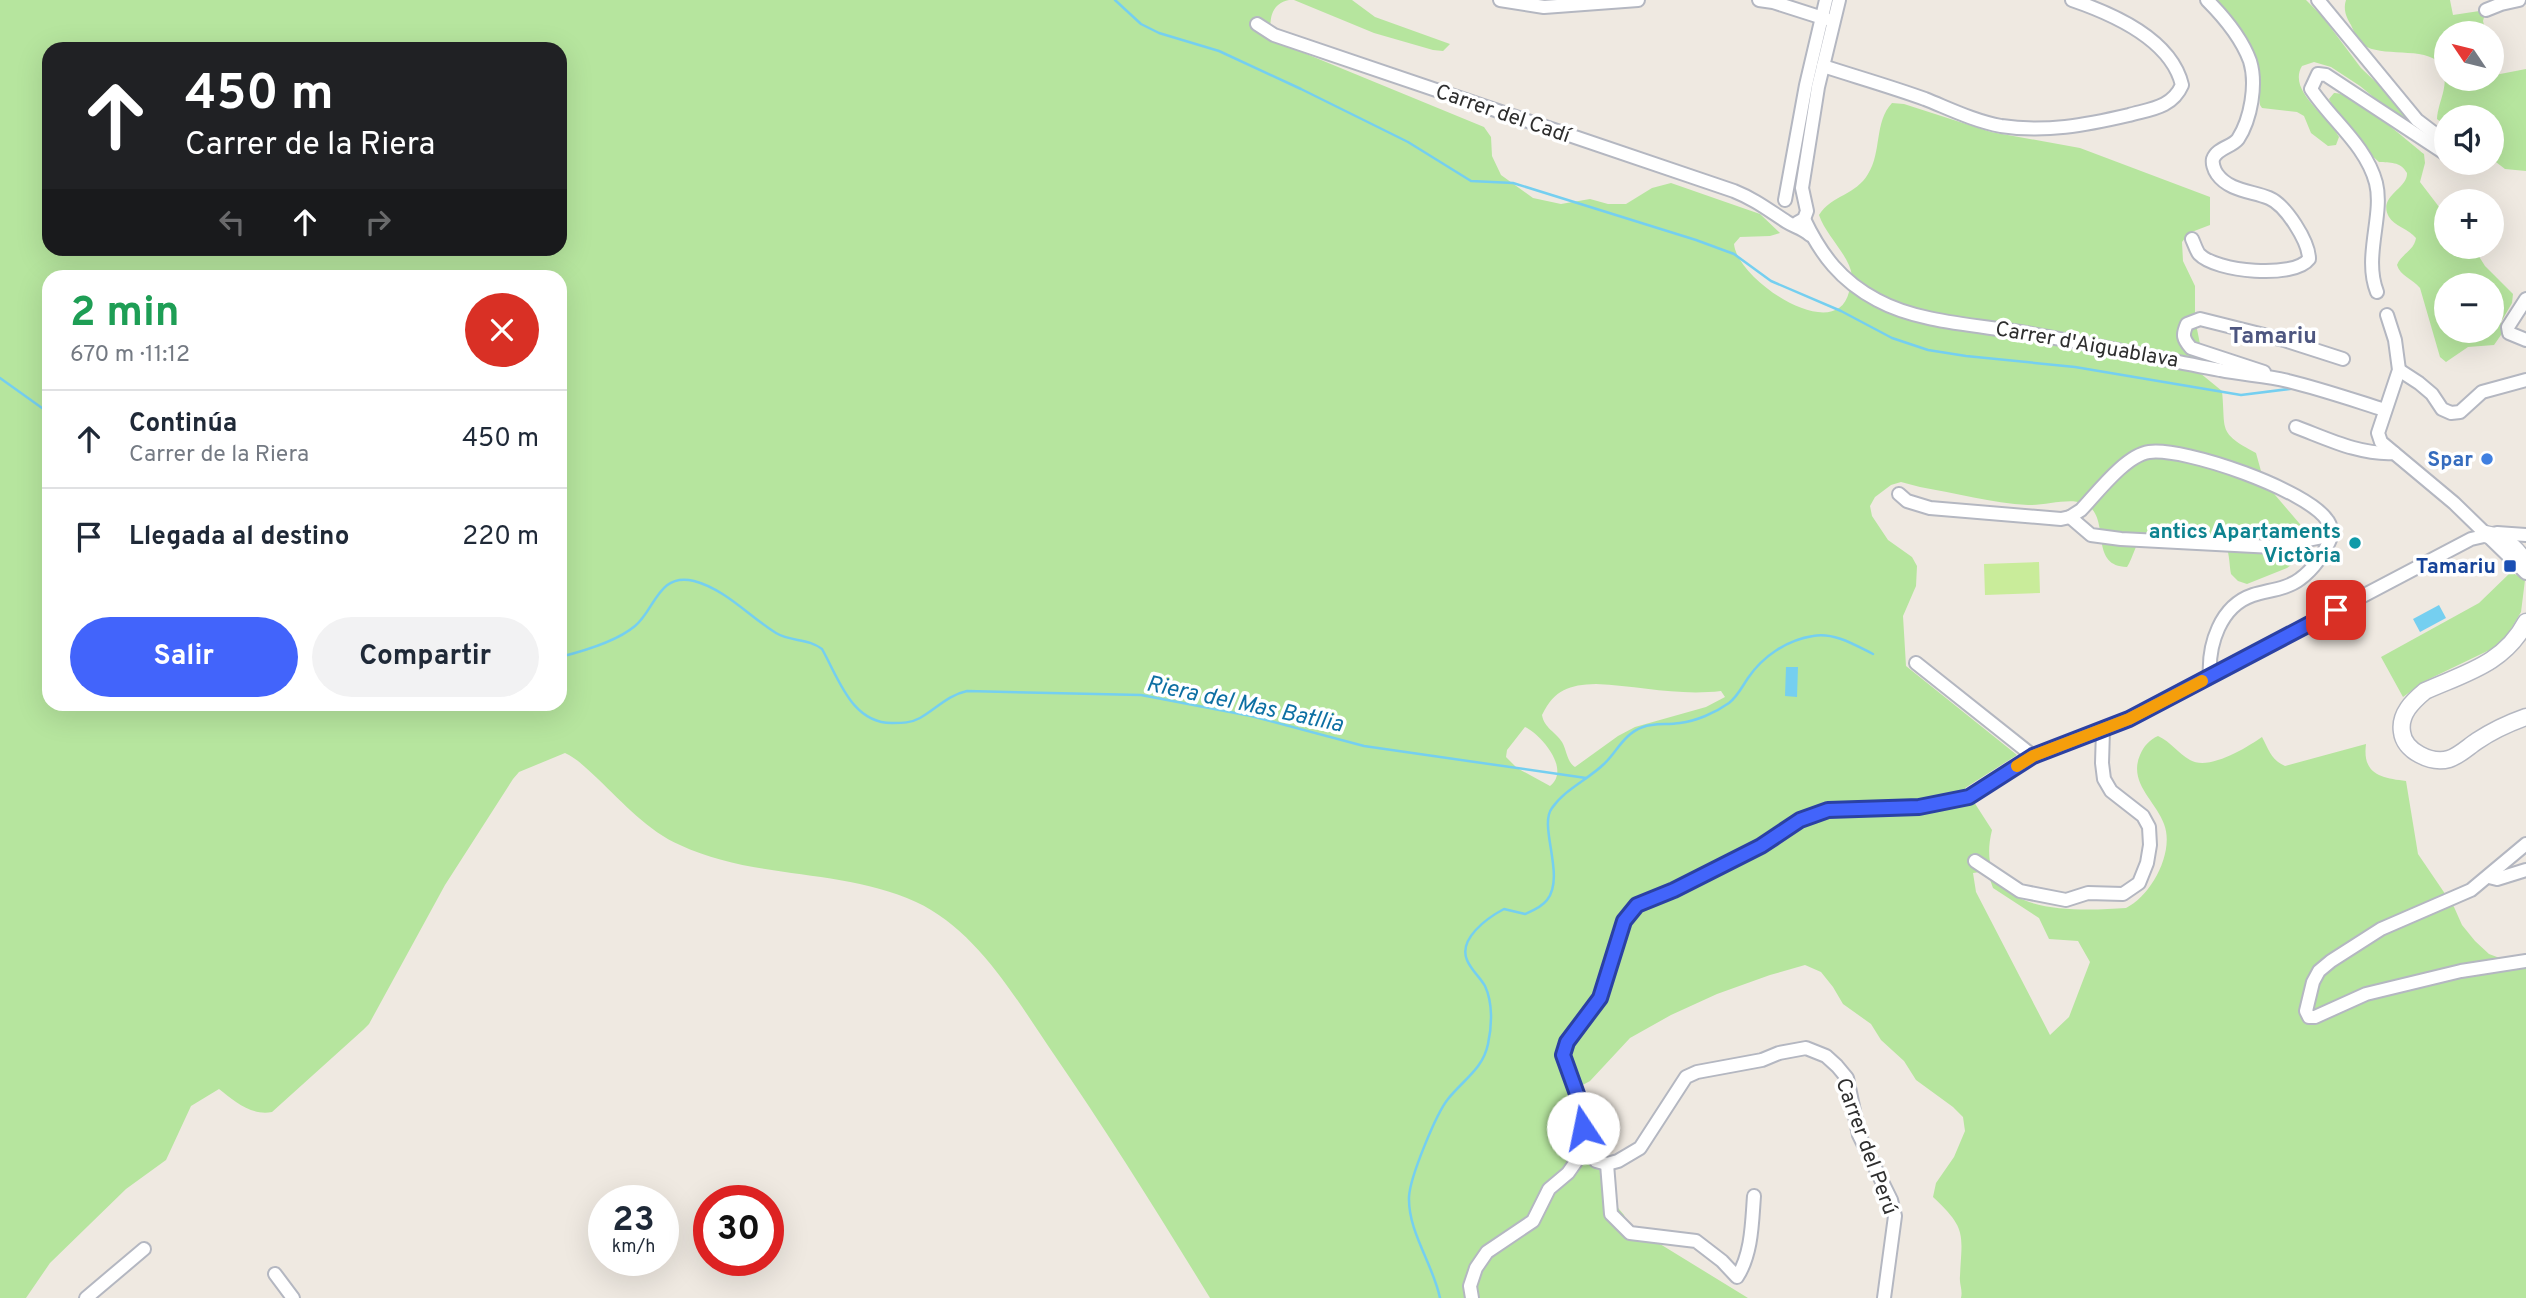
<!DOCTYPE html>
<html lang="es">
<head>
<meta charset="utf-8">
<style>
  :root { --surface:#fff; --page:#f2f2f3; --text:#1f2937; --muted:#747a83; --line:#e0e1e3; --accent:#4264fb }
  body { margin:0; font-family:Overpass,sans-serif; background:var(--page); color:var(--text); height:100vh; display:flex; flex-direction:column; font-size:26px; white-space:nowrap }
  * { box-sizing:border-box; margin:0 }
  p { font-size:23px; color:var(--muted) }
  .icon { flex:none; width:38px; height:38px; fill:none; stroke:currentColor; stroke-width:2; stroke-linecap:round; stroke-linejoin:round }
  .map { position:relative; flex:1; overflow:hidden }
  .drawer { position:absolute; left:42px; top:270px; width:525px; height:441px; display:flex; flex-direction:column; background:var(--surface); border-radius:21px; box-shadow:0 7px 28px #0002 }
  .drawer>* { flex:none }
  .guide { position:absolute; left:42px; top:42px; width:525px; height:214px; border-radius:21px; box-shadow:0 7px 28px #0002; background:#202124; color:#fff; overflow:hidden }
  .needle { width:46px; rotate:305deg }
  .tools { position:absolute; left:2434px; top:21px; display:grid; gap:14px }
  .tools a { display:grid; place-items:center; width:70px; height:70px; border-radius:50%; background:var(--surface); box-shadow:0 7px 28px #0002; font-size:35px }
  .speed { position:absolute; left:588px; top:1185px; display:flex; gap:14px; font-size:35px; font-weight:700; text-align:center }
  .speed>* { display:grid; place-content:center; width:91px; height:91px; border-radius:50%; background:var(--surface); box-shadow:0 7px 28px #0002; line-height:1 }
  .speed small { font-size:18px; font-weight:400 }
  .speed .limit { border:10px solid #d22; background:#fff; color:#111 }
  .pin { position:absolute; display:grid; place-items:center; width:60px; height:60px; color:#fff; margin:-30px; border-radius:14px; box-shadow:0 4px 10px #0006 }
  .me { position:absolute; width:77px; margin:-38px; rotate:349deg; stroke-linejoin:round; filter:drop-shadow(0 0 5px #0008) }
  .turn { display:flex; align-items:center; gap:24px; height:147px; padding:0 28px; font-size:32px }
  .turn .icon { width:91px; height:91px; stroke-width:2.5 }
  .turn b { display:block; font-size:49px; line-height:60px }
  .lanes { display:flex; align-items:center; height:66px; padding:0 28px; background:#0003; justify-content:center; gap:35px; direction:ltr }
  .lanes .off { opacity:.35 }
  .round { display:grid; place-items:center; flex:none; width:74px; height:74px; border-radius:37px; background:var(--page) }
  .overview { display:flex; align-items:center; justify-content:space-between; height:119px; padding:0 28px }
  h1 { font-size:42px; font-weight:700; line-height:52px; color:#1e9e55 }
  .cta { display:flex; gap:14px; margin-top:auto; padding:14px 28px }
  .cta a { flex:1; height:80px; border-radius:42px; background:var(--accent); color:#fff; font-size:28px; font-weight:700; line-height:80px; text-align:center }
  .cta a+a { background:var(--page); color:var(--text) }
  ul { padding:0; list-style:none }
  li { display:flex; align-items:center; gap:21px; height:98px; padding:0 28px; border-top:2px solid var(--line) }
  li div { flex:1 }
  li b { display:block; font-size:26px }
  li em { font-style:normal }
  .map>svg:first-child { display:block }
  .green { fill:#b6e59e; fill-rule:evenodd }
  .pitch { fill:#c9ec9a }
  .water { fill:#75cff0 }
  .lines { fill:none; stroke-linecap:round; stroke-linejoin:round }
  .stream { stroke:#75cff0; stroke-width:2.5 }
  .minor-casing { stroke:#b4b7c1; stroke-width:16 }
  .tertiary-casing { stroke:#b4b7c1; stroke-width:19 }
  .minor { stroke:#fff; stroke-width:12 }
  .tertiary { stroke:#fff; stroke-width:16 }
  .route-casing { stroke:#2b41a3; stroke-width:18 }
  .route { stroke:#4264fb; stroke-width:12 }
  .slow { stroke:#f59e0b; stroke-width:12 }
  .shop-dot { fill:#3f7fe0; stroke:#fff; stroke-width:2.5 }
  .culture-dot { fill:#0f9aa8; stroke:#fff; stroke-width:2.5 }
  .transit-dot { fill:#1a4fb4; stroke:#fff; stroke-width:2.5 }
  .labels { text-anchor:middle; stroke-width:7; stroke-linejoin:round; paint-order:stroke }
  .street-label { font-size:21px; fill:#2e2e2e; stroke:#fff }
  .shop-label { font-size:21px; font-weight:bold; fill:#366cbe; stroke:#fff; text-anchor:end }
  .culture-label { font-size:21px; font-weight:bold; fill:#0d838f; stroke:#fff; text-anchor:end }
  .transit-label { font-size:21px; font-weight:bold; fill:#164399; stroke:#fff; text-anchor:end }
  .neighbourhood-label { font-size:23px; font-weight:bold; fill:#4d5680; stroke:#fff }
  .water-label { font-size:23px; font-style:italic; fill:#0d6fa3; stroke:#fff }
</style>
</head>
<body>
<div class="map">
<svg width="2526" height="1298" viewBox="0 0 2526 1298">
  <rect width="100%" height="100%" fill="#efe9e1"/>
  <g class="green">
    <path d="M0,0H1289C1269,4 1270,22 1270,39L1484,127L1491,137L1492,156L1501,175L1533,198L1561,204L1590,199L1608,204H1626L1652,188L1671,183L1760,214L1780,233L1770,236L1740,237L1734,244C1737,280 1836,346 1849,292C1851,287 1853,281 1852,276C1850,256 1826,236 1819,215C1832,195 1856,195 1868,174C1882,152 1874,122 1892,103L1904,104L1991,132L2080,148L2210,197V225L2189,233L2182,242L2183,261L2195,286V319L2200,344V373L2222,391C2226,431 2217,432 2256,453L2264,482L2311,537L2303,556L2287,568L2247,584L2238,581L2231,574C2229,565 2230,555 2226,547C2217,532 2155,527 2142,538C2135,544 2133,558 2127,567C2086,566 2114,513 2082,503C2068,498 2043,506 2028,505C1992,503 1955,493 1920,487L1901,482L1891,485L1875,497L1870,506L1872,516L1888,540L1912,557L1917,566L1916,586L1903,616L1906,666L2017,755L1965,788L1992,830C1971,915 2070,912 2126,908C2151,896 2175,852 2164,824C2156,801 2128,783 2140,755C2144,746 2149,740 2158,736C2171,742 2178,753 2190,760C2209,771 2246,748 2262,737C2269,750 2271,760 2285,766L2366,744C2362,775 2382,778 2406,781L2418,854L2454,907L2462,925L2475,941L2489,954L2526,968V1298H1961C1963,1290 1959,1284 1960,1276C1962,1233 1967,1229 1933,1197L1936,1183L1954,1157L1965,1131L1963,1117L1953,1107L1916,1080L1904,1061L1881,1040L1871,1024L1843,1004L1833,987L1821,972L1805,965L1770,975L1717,994L1671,1015L1630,1038L1590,1081L1579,1087L1592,1116L1603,1190L1624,1215L1630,1233L1647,1236L1748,1298H1210C1159,1215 1108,1133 1053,1053C1016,999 977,930 916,902C842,868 754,880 680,845C648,831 623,803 598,779C588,770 578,759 565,753L519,772L513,779L445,885L369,1024L363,1030L272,1112C251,1116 234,1101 219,1089L191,1106L166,1160L126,1189L50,1263L26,1298H0ZM49,49H560V248H49ZM49,276H560V704H49ZM1596,684C1640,686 1677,696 1721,691L1725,697L1706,707L1635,727L1618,736L1575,767C1567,762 1567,751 1562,742C1556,732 1544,728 1542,715C1555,689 1569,685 1596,684ZM1525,727C1542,735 1571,770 1550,786L1517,768L1506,757L1507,750ZM1987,871L1993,888L2039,918L2049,939L2078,941L2090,962L2069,1017L2050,1035L1976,892L1973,873Z"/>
    <polygon points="1294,0 1352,0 1375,17 1450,44 1443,51 1433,50 1374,33"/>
    <path d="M2212,0H2306L2322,16L2361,68L2428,132L2410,127L2360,86L2331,67L2314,62L2302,66C2287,91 2329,116 2339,137L2336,145L2328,146L2311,133L2304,116L2297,112L2262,108L2260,105L2258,77Z"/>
    <path d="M2346,0H2450L2453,15L2486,10L2483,21L2486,33H2446V79H2492V64L2495,75L2526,69V171L2505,169L2492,159V145L2496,139L2497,129L2492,117L2473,115L2469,117H2446V126L2437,119C2438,101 2450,86 2442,67C2432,46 2386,57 2367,47C2359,43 2354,32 2351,25C2346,17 2343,9 2346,0Z"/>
    <path d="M2334,93C2351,91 2408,141 2424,154L2425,163L2420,182L2446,216V247H2473L2485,266L2513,294L2512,303L2501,322V335L2494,345L2468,347L2446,362L2440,357L2420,288C2413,279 2400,276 2397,265C2401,254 2414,251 2416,238C2409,229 2394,226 2389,217C2377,196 2408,189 2407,173C2400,161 2390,163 2379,162L2369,153L2331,103L2329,99ZM2446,285H2492V331H2446Z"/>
    <polygon points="2511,572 2525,580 2521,612 2502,644 2425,681 2403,697 2381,657 2479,603"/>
  </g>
  <polygon class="pitch" points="2039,562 2040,593 1985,595 1984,564"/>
  <g class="water">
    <polygon points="2439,605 2446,618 2420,632 2413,619"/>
    <polygon points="1786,667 1798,667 1797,697 1785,696"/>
  </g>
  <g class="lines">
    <g class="stream">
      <polyline points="1115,0 1141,24 1159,33 1219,51 1301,89 1408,142 1471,181 1513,183 1696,240 1734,254 1771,281 1841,311 1892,338 1928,350 1966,356 2075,367 2241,395 2297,388"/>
      <polyline points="0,378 49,413"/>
      <path d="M560,657C584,651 616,642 635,626C655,610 658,572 694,581C725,589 750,617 776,633C791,642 808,638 822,649C839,679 852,724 893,723C902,723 911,723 920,718C936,709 948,695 967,691L1141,695L1251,716L1364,746L1586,778"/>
      <path d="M1440,1298C1433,1264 1408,1232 1409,1197C1410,1177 1436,1114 1448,1099C1463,1080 1483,1069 1488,1044C1492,1026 1493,1003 1485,986C1480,977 1471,970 1467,960C1458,939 1487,918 1504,909L1525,914C1532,911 1542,907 1547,900C1566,876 1538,826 1552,808C1565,789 1589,779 1605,763C1617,751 1625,733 1643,727C1654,723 1667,725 1680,723C1696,721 1715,713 1729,703C1737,697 1742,687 1748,678C1763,656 1787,640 1813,636C1834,632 1855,645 1873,654"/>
    </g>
    <g class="minor-casing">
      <g id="minor">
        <polyline points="1500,0 1544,7 1638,0"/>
        <polyline points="1759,0 1773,2 1826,19"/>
        <polyline points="2318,0 2417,120 2446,142"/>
        <polyline points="2486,10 2501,4 2519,0"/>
        <path d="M1257,24L1274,35L1734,191C1756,200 1767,209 1787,222C1795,227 1802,228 1810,235"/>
        <path d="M1823,66C1857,77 1892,87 1925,99C1950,109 1974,121 2001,126C2045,133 2086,125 2129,115C2150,109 2172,108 2182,85C2171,39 2113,14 2072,0"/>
        <polyline points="1785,200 1806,85 1826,0"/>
        <path d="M1804,219C1821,255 1841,281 1877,300C1921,324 1983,325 2032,334C2095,345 2157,358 2220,370C2243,375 2266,375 2288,381C2321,389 2353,400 2385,410"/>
        <polyline points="1797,223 1804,219 1807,211 1802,188 1818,87 1839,0"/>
        <path d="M2192,239C2194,243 2196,250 2199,254C2216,272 2294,279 2309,259C2309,242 2286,205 2269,198C2252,191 2229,191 2217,174C2214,170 2212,163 2213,159C2217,148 2232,147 2238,139C2251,119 2257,84 2250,61C2242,39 2223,16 2207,0"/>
        <path d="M2377,292C2363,257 2384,215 2376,183C2366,145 2331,120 2311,89L2318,74L2326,75L2446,154"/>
        <polyline points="2526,299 2508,327 2509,333 2526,340"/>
        <polyline points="2387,315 2395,340 2399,370 2378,433 2381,442 2454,503 2526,573"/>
        <polyline points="2399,370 2419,383 2432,394 2442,409 2451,413 2460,412 2482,392 2526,380"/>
        <path d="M2264,372L2191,348C2183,339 2182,335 2187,324L2200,319L2284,340L2343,359"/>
        <path d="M2296,427C2328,439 2360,455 2394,453"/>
        <path d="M1899,494L1907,501L1930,508L2061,519L2070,517L2081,510C2097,493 2126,455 2149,452C2185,447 2307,490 2327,520C2331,524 2331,530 2332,535C2325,552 2315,568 2300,579C2287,589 2269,590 2253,595C2220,606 2208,645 2210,676"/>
        <polyline points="2070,517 2091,535 2121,539 2273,547 2332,535"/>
        <polyline points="1916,663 2033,756"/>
        <polyline points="2526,844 2471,890 2381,929 2331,961 2319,971 2313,982 2306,1011 2309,1017 2315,1017 2366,994 2461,971 2526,961"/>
        <polyline points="1975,861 2020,891 2066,900 2088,893 2123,894 2139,883 2147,863 2150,845 2149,827 2143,816 2111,791 2104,779 2102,763 2103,730"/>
        <polyline points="2489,877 2497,879 2526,870"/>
        <polyline points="1607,1164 1596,1161 1586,1145 1577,1094 1563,1055 1568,1042 1600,998 1624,921 1637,905 1674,890 1774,839 1799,820 1827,810 1919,807 1969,797 2033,756 2129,719 2471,539 2497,533 2526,535"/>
        <polyline points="1607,1164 1618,1161 1640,1148 1686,1077 1697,1072 1762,1060 1779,1053 1806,1048 1826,1056 1837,1066 1847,1078 1859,1135 1891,1200 1895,1216 1884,1298"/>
        <path d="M1607,1164L1611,1214L1630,1233L1696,1241L1722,1261L1737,1277C1752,1254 1752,1222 1754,1196"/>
        <polyline points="275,1274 293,1298"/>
        <polyline points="86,1298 144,1249"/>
        <polyline points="1472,1298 1470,1286 1476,1268 1487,1252 1533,1221 1549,1189 1568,1173 1575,1163 1584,1136"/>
      </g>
    </g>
    <g class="tertiary-casing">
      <g id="tertiary">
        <path d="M2485,534C2503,537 2517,548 2526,564"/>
        <path d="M2526,622C2504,664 2465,673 2425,691C2413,701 2399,714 2402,732C2404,751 2431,764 2449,759C2459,756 2468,747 2477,741C2492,731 2509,723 2526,717"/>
      </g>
    </g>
    <use href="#minor" class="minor"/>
    <use href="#tertiary" class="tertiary"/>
  </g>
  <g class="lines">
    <g class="route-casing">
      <polyline id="route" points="1583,1128 1577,1094 1563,1055 1567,1042 1600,998 1624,921 1637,905 1674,890 1761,846 1800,820 1828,810 1919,807 1969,797 2033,756 2129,719 2336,610"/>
    </g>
    <use href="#route" class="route"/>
    <polyline class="slow" points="2017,766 2033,756 2129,719 2202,681"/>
  </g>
  <circle class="shop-dot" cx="2487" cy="459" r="7"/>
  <circle class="culture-dot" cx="2355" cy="543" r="7"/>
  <rect class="transit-dot" x="2503" y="559" width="14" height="14" rx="3.5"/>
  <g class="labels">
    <g class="street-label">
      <text transform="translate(1503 113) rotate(19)" y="7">Carrer del Cadí</text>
      <text transform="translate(2087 344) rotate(10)" y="7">Carrer d'Aiguablava</text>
      <text transform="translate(1867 1146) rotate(70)" y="7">Carrer del Perú</text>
    </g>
    <g class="shop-label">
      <text x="2473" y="466">Spar</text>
    </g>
    <g class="culture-label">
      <text x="2341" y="538">antics Apartaments<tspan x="2341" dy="24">Victòria</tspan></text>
    </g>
    <g class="transit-label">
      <text x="2496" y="573">Tamariu</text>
    </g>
    <g class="neighbourhood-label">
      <text x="2273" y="343">Tamariu</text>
    </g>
    <g class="water-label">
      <text transform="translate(1245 703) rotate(12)" y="8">Riera del Mas Batllia</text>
    </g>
  </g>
</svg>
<div class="tools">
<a><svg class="needle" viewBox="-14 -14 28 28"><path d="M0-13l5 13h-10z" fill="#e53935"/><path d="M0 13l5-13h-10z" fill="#747a83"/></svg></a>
<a><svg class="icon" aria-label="sound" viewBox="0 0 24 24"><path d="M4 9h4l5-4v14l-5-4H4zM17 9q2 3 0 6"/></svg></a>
<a>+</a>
<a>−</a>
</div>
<div class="speed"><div>23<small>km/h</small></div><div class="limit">30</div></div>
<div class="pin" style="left:2336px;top:610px;background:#d93025"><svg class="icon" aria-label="arrive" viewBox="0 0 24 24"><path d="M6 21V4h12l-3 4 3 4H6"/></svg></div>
<svg class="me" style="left:1583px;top:1128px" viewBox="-20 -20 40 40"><circle r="19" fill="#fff"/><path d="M0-13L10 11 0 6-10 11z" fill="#4264fb"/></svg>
<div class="guide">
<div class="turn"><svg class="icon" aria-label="ahead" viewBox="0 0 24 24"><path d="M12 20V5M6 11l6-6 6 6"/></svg><div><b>450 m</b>Carrer de la Riera</div></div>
<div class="lanes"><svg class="icon off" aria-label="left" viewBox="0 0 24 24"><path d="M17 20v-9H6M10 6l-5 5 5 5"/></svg><svg class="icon" aria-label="ahead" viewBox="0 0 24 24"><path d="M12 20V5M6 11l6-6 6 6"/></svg><svg class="icon off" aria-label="right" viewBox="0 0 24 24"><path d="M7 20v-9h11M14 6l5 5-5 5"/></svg></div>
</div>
<section class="drawer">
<div class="overview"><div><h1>2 min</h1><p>670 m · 11:12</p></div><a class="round" style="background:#d93025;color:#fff"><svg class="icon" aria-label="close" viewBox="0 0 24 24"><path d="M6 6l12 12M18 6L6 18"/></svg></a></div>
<ul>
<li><svg class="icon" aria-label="ahead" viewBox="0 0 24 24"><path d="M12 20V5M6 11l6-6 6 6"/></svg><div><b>Continúa</b><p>Carrer de la Riera</p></div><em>450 m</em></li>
<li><svg class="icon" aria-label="arrive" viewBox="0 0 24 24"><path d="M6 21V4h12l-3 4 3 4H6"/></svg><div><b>Llegada al destino</b></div><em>220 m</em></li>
</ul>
<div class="cta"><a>Salir</a><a>Compartir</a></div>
</section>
</div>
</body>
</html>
